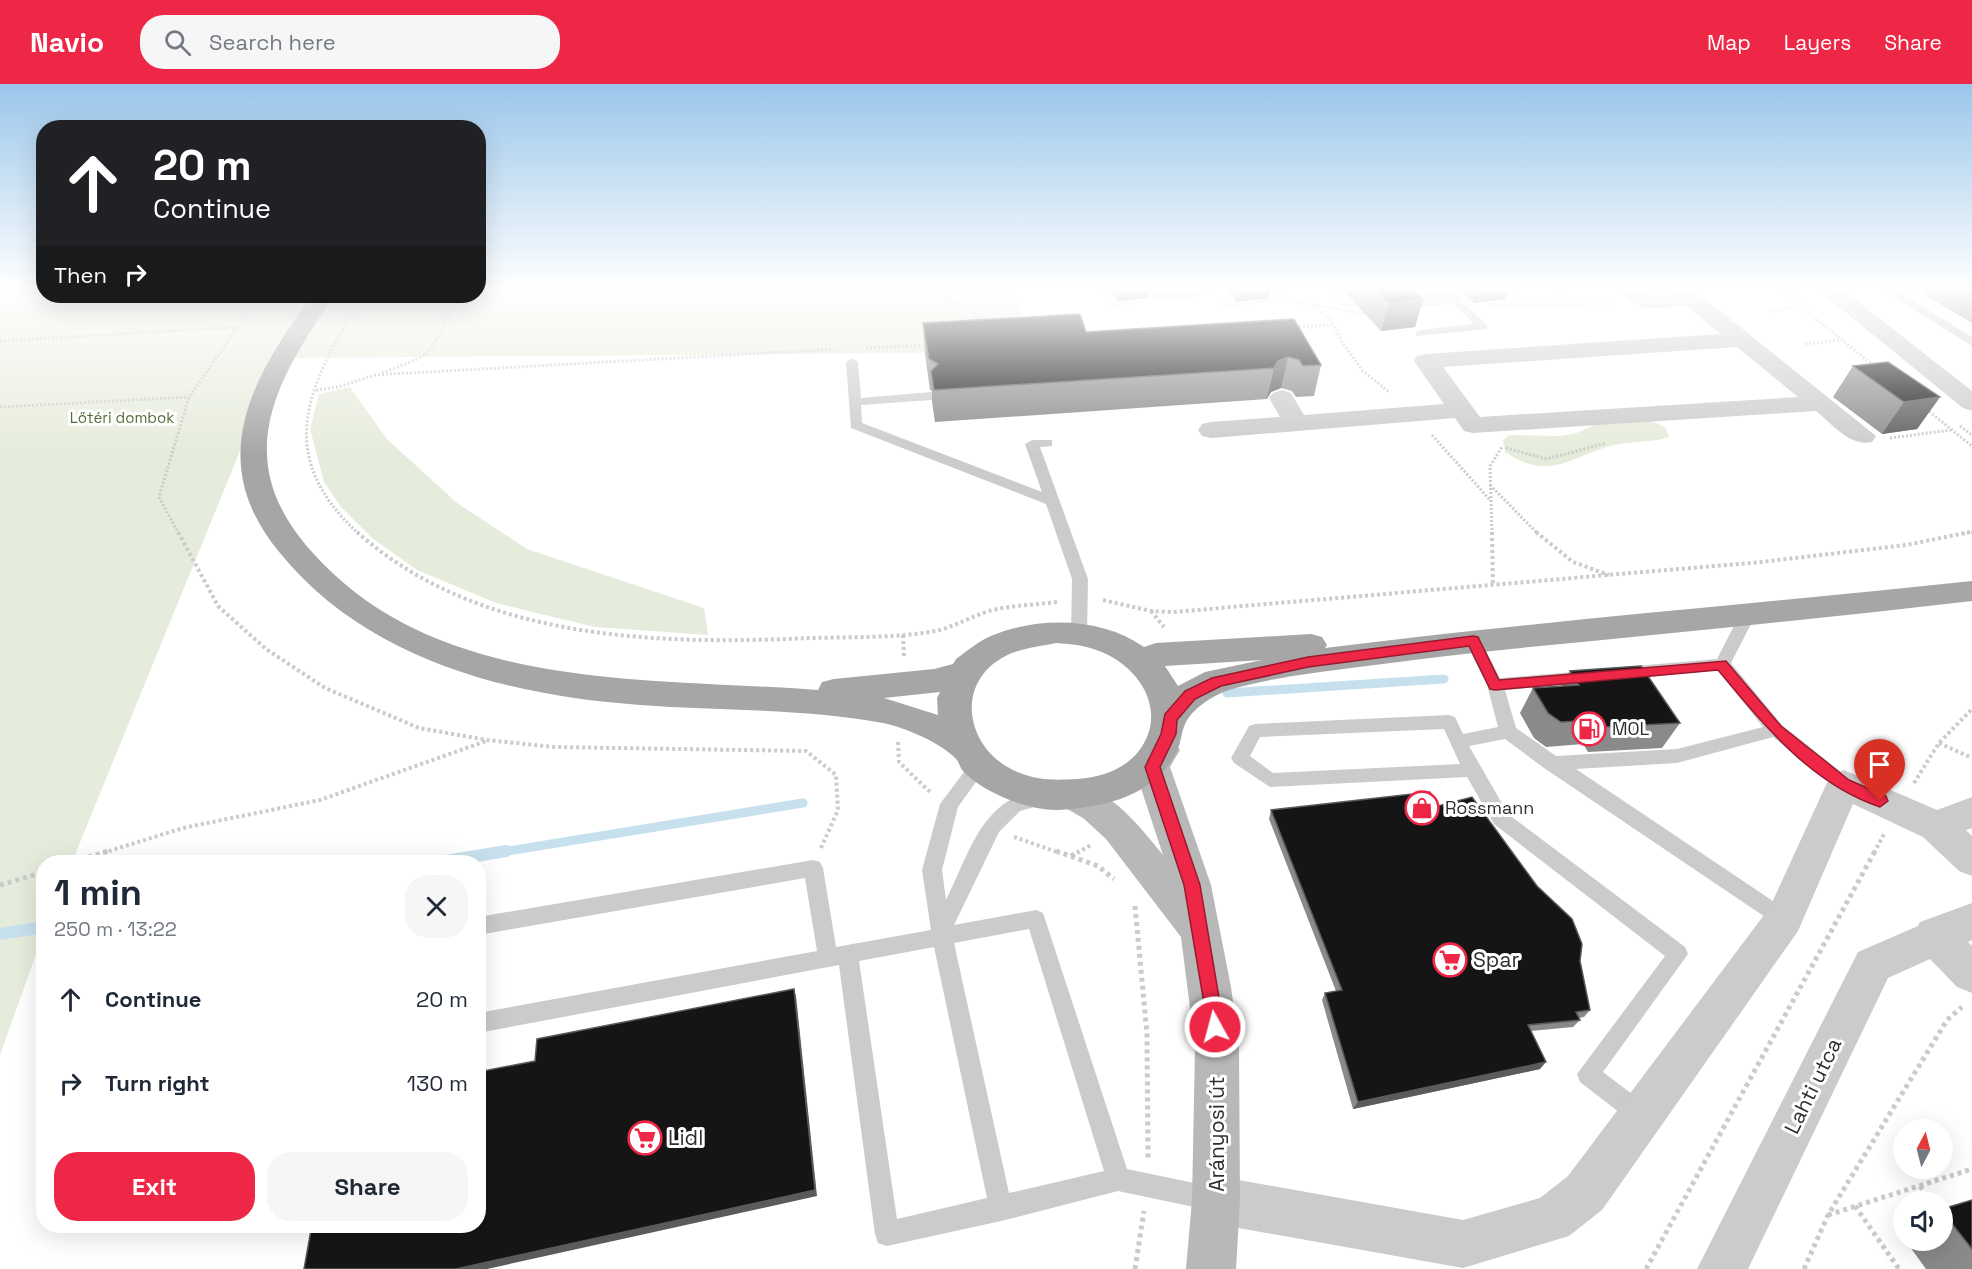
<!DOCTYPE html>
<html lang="en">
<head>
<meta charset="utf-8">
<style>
  :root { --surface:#fff; --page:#f6f6f7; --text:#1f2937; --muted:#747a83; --accent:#ee2747 }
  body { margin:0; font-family:"Space Grotesk",sans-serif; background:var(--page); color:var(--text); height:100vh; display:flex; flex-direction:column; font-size:22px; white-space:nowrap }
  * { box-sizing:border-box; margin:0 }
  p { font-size:20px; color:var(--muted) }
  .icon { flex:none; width:33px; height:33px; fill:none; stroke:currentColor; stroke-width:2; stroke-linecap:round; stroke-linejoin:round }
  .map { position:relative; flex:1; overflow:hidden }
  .drawer { position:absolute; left:36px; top:771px; width:450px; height:378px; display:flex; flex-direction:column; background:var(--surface); border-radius:24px; box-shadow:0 6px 24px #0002 }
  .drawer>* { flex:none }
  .hud { position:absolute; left:36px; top:36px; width:450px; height:183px; border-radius:24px; box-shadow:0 6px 24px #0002; background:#202124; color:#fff; overflow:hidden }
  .needle { width:39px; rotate:7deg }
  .controls { position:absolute; left:1893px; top:1035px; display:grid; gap:12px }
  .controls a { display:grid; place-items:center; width:60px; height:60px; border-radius:50%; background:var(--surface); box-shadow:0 6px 24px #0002; font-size:30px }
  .pin { position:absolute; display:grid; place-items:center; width:51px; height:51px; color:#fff; margin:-62px -26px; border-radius:50% 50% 50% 0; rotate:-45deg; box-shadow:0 0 6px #0007 }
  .pin .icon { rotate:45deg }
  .me { position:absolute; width:66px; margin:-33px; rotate:353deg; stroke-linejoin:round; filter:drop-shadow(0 0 4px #0008) }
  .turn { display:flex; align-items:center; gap:21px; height:126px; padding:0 18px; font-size:27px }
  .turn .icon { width:78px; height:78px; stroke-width:2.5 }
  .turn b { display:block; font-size:42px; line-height:51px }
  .then { display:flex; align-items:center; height:57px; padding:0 18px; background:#0003; gap:12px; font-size:22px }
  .round { display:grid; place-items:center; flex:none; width:63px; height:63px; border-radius:24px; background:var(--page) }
  .summary { display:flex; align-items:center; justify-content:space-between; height:102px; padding:0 18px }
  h1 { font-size:36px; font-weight:600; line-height:45px }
  .button { display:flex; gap:12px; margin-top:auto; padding:12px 18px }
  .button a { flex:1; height:69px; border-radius:24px; background:var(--accent); color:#fff; font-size:24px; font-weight:600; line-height:69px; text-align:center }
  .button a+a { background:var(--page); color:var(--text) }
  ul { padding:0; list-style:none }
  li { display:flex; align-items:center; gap:18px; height:84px; padding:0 18px }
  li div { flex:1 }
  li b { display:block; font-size:22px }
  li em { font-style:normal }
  header { display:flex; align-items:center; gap:36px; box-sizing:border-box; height:84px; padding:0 30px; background:var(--accent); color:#fff }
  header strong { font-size:28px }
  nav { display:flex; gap:33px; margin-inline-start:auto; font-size:21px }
  .search { width:420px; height:54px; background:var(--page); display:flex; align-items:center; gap:15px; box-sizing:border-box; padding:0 21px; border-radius:24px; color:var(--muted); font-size:22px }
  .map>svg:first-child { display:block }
  .green { fill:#e6ecdb }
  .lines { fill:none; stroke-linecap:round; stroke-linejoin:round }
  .stream-far1 { stroke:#c6e1ed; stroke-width:9 }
  .stream { stroke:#c6e1ed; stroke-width:12 }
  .path-far2 { stroke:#cbcbcb; stroke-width:3; stroke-dasharray:2 2; stroke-linecap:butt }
  .path-far1 { stroke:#cbcbcb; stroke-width:4; stroke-dasharray:3 3; stroke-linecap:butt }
  .path { stroke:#cbcbcb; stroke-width:5; stroke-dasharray:4 4; stroke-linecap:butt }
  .service { fill:#cbcbcb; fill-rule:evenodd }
  .minor { fill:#cbcbcb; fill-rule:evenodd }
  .tertiary { fill:#cbcbcb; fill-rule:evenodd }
  .secondary { fill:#b8b8b8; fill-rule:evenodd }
  .primary { fill:#a6a6a6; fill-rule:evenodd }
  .wall { fill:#8a8a8a }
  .shaded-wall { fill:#5b5b5b }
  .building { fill:#151515; stroke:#5b5b5b; stroke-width:1.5 }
  .route { fill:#ee2747; stroke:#9b192e; stroke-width:1.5 }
  .labels { text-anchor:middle; stroke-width:6; stroke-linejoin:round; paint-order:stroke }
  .far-park-label { font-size:15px; fill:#556c39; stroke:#fff }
  .poi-label { font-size:18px; fill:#2e2e2e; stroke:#fff; text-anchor:start }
  .near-poi-label { font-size:21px; fill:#2e2e2e; stroke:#fff; text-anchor:start }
  .near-street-label { font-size:21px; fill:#2e2e2e; stroke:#fff }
</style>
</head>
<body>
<header>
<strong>Navio</strong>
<div class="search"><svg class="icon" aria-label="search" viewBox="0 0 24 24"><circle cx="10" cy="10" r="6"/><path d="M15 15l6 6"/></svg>Search here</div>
<nav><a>Map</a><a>Layers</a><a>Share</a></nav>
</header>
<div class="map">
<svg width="1972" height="1185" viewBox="0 0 1972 1185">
  <rect width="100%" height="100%" fill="#fff"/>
  <g class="green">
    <polygon points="0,205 43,205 44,212 478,212 479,205 1014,205 1035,268 278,274 72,778 44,778 43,851 0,971"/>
    <polygon points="350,303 387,355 457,419 527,465 704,524 708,551 595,543 496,519 417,486 372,454 341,423 324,398 310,345 319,310"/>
    <path d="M1652,337L1666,344L1669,353C1651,359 1632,357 1614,361C1573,371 1550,399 1505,368L1503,356L1509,351L1560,352L1577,349L1598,339Z"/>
  </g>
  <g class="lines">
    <g class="stream-far1">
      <polyline points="1227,609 1444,595"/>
      <polyline points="496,769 803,719"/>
    </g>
    <g class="stream">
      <polyline points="440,778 506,767"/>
      <polyline points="0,850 44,843"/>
    </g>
    <g class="path-far2">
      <polyline points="602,205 644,210 694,205"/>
      <polyline points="928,205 987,237"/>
      <polyline points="1102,205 1112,221 1137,218"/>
      <polyline points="1329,205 1344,222 1360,220"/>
      <polyline points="1507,205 1520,217"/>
      <polyline points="1559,205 1580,223"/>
      <polyline points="1779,205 1874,282"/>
      <polyline points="1788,205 1806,220"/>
      <polyline points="1284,215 1313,221 1331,236 1342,258 1362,286 1389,308"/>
      <polyline points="1222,216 1227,222 1284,215 1276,205"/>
      <polyline points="1315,221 1370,231"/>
      <polyline points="1488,221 1609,220"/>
      <polyline points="1771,227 1800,223"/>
      <polyline points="1295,243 1333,241"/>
      <polyline points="0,257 238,243"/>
      <polyline points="1805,260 1840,256"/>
      <polyline points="866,264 928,261"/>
      <path d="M382,289C396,283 414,278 426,270C434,264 453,224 460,212"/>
      <polyline points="374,291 838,265"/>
      <polyline points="316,306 338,303 375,291"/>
      <polyline points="0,323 189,313"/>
      <polyline points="1926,325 1972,362"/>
      <polyline points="1960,342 1972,351"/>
      <polyline points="1432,351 1490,416"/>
      <polyline points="1890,354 1951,346"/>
      <polyline points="1506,364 1547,375 1606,359"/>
      <polyline points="1490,401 1538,450"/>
      <polyline points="179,450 159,413 189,313 260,212"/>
      <path d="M359,450C270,369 310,298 363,212"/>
      <polyline points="1492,450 1490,382 1502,363"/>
      <polyline points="1963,450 1972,448"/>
    </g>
    <g class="path-far1">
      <polyline points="178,448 218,522 266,565 325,604 419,644 487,656 554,663 806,667 836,691 838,726 821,764"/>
      <path d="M357,448C479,557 657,561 811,554C851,553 891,554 930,548C951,545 969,533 989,527C1011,521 1034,521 1057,518"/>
      <polyline points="1492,448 1493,502"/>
      <polyline points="1536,448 1573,478 1609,491"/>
      <polyline points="1103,516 1151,527 1173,528 1761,478 1906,461 1970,448"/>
      <polyline points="1151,527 1164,543"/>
      <polyline points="903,551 904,573"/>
      <polyline points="898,658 899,678 931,709"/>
      <polyline points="1939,659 1972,674"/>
      <polyline points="1914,699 1939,659 1972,625"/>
      <polyline points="1014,753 1060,769"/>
      <polyline points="103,769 183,744 320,716 486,657"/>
      <polyline points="1077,769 1091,761"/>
      <polyline points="1874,769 1884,750"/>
    </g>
    <g class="path">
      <polyline points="1056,767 1098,782 1114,795"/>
      <polyline points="1071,772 1079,767"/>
      <polyline points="73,778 108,767"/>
      <polyline points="0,801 44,788"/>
      <polyline points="1135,822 1147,950 1148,1074"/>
      <polyline points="1920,1102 1933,1118"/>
      <polyline points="1855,1122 1899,1185"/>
      <polyline points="1828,1131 1972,1085"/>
      <polyline points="1135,1185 1144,1127"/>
      <polyline points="1646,1185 1875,767"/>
      <polyline points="1804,1185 1828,1131 1947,936 1962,923"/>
    </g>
    <g class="service">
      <polygon points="1881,205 1895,205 1972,253 1972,262"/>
      <polygon points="1453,209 1487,241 1487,245 1416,252 1416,248 1420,246 1474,240 1447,212"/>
      <polygon points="852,274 858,278 861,314 931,308 937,312 931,316 861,321 862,339 1042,408 1025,360 1032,356 1052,356 1052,362 1040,363 1088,495 1087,550 1085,554 1073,554 1071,550 1072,495 1046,420 851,344 846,278"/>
      <path d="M1747,527L1755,532L1731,579L1782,641L1850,695L1853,700L1850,705L1844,707L1838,705L1773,653L1677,679L1576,685L1791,829L1794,835L1791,841L1784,844L1777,841L1544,684L1505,655L1469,662L1508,730L1685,863L1688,870L1603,988L1649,1023L1652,1031L1649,1039L1641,1042L1633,1039L1580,998L1577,990L1665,872L1494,740L1467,693L1270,703L1234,679L1231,674L1249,642L1255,640L1449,631L1455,633L1463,650L1498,643L1487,601L1465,557L1473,551L1479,553L1500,594L1586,587L1592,589L1594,593L1586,599L1505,606L1516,644L1556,672L1677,665L1763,643L1718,586L1624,595L1616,589L1624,583L1717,575L1741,528ZM1444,645L1460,680L1273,689L1250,672L1260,653Z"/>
      <path d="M979,674L985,676L988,681L958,723L942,786L946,816C964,781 980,722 1023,711C1031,710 1037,707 1045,710L1048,715L1045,720L1020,727L999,748L954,841L1036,826L1043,829L1127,1085L1213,1103L1221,1107L1225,1115L1221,1123L1213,1127L1118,1107L1001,1137L887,1162L878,1159L875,1150L839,881L478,949V929L817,867L805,794L478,851V833L813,776L820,778L823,784L836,863L931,846L922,786L940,720L973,676ZM1029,845L1104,1087L1009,1109L954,859ZM934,863L987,1114L897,1135L859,877Z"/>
    </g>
    <g class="minor">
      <path d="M1146,205H1211L1208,210C1191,214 1168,218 1151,214Z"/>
      <polygon points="1378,205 1402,205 1408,212 1436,208 1434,205 1458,205 1464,212 1461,217 1453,219 1403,226 1395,224"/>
      <path d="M1618,205H1643L1651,212L1671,209L1668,205H1693L1876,352L1872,358C1850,363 1832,340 1816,327L1473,349L1464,347L1455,334L1211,354L1202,352L1198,346L1202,340L1211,338L1280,333L1269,314L1273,309L1282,306L1291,309L1304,331L1444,320L1414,277L1417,272L1426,270L1721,250L1685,221C1658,224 1636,231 1618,205ZM1737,263L1798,313L1480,333L1443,283Z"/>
      <polygon points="1844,686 1937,726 1972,713 1972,744 1966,746 1972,752 1972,792 1959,787 1923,753 1853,720 1798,847 1602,1126 1569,1152 1463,1184 1216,1140 1199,1133 1192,1116 1199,1099 1216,1092 1463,1136 1540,1114 1568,1092 1770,823 1831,690"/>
      <polygon points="1972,819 1972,856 1968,858 1972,862 1972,909 1957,903 1930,875 1888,894 1748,1185 1697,1185 1858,868 1918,842 1920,838"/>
    </g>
    <polygon class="tertiary" points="1817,205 1842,205 1972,307 1972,327 1963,324"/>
    <path class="secondary" d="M1162,652L1174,656L1180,666L1170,683L1211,801L1231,903L1239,963L1240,1116L1236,1185H1186L1192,1116L1195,963L1181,853L1106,755L1083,734L1062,722L1057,712L1062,702L1075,697C1115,711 1137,739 1163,771L1134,683L1150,656Z"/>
    <path class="primary" d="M312,212H334C275,298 229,376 312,468C437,609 647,593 818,606L822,598L834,595L934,585L953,580L956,575C967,567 979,557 991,552C1038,532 1101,533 1144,563L1156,559L1311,550L1322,553L1327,561L1325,564C1540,537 1757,520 1972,497V517C1825,534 1677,549 1530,563C1470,569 1410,576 1351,584C1313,589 1262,595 1226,607C1211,613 1192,625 1185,640C1181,649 1181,660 1176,669C1152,714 1103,723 1058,726C1029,727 981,708 962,686C960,683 959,679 957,676C942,659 906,644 883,639C803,624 720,627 640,621C508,612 366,575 280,469C203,377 252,293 312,212ZM1056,559C1069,560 1084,561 1096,566C1139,580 1170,628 1138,668C1123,686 1101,693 1078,695C1057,696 1040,697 1020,689C964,668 951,594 1012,569C1025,564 1042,562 1056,559ZM1262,576L1205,588L1178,602L1165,582ZM940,608L937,614L938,631L884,614Z"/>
  </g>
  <g class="wall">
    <polygon points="1109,205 1149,205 1148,214 1117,217"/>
    <polygon points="1226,205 1270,205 1269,214 1236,218"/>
    <polygon points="1342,205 1413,205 1423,215 1415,243 1381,247"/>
    <polygon points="1459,205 1509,205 1505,215 1473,219"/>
    <polygon points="1915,205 1972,205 1972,239"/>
    <polygon points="1294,235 1321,281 1314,312 1296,313 1292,307 1281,304 1271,308 1267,315 935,338 932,318 932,307 930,306 925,270 923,239 1086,248"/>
    <polygon points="1853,282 1940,313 1917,345 1882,350 1833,313"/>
    <polygon points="1570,587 1680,639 1662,664 1588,668 1583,660 1546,663 1534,654 1520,629 1533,604 1561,603"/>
    <polygon points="1438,722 1580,877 1590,926 1584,933 1579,934 1580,936 1573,943 1531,947 1540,985 1353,1025 1322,916 1325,909 1336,907 1269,735 1271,726"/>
    <polygon points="1972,1116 1972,1185 1926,1185 1905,1156 1942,1156 1942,1125"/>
    <polygon points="1904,1144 1904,1154 1898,1147"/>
  </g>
  <g class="shaded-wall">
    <polygon points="1118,205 1149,205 1148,214 1117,217"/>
    <polygon points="1238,205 1270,205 1269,214 1236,218"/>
    <polygon points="1478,205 1509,205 1505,215 1473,219"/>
    <polygon points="1423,215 1415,243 1381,247 1389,219"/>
    <polygon points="1288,273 1281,304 1271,308 1267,315 1274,284 1278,277"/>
    <polygon points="1940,313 1917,345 1882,350 1904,318"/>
    <polygon points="794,905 796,912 817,1112 487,1185 456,1185"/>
    <polygon points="1546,978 1540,985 1353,1025 1358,1018"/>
  </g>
  <g class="building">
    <polygon points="1375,205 1413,205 1423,215 1389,219"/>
    <polygon points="1080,230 1086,248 1294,235 1321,281 1303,282 1299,276 1288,273 1278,277 1274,284 934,306 931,287 938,280 929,275 923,239"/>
    <polygon points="1888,278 1940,313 1904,318 1853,282"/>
    <polygon points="1641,582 1680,639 1604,643 1599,636 1561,638 1548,629 1533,604 1579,601 1570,587"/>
    <polygon points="1430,708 1438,722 1472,713 1537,802 1572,835 1582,860 1580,877 1590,926 1576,928 1580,936 1528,941 1546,978 1358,1018 1325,909 1342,906 1271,726"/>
    <polygon points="794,905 815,1106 456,1185 304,1185 311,1146 332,1142 478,1142 478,988 535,977 537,955"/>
    <polygon points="1972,1116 1972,1165 1942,1127 1942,1125"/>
  </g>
  <linearGradient id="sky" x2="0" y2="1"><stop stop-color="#9ac6ea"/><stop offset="0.55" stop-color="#fff"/><stop offset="1" stop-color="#fff" stop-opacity="0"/></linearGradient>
  <rect width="1972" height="371" fill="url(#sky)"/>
  <path class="route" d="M1473,552L1478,553L1499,596L1726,577L1781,642L1849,696L1886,712L1888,717L1880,723C1811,700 1763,640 1718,586L1495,606L1490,605L1469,562L1308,583L1221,602L1195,615L1177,636L1176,650L1160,683L1200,801L1224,943L1221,949L1215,952L1209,949L1184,801L1145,683L1161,650L1165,630L1185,607L1212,594L1308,573Z"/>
  <defs>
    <g id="fuel-ring" transform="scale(1.725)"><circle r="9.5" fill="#fff" stroke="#ee2747" stroke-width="1.5"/><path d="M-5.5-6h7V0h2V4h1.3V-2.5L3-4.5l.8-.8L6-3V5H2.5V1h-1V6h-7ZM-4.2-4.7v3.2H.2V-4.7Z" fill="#ee2747"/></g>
    <g id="shop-ring" transform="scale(1.725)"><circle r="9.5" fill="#fff" stroke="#ee2747" stroke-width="1.5"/><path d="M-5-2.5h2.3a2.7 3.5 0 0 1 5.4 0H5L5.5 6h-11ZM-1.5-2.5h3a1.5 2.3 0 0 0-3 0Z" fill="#ee2747"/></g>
    <g id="supermarket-ring" transform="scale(1.725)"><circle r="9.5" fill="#fff" stroke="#ee2747" stroke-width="1.5"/><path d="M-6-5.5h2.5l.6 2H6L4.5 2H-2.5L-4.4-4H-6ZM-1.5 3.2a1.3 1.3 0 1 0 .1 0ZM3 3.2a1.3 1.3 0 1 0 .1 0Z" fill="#ee2747"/></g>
  </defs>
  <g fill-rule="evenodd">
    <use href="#fuel-ring" x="1589" y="645"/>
    <use href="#shop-ring" x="1422" y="724"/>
    <use href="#supermarket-ring" x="1450" y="876"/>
    <use href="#supermarket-ring" x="645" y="1054"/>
  </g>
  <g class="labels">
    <g class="far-park-label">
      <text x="122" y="339">Lőtéri dombok</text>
    </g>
    <g class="poi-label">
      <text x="1612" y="651">MOL</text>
      <text x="1445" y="730">Rossmann</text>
    </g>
    <g class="near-poi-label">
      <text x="1473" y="883">Spar</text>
      <text x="668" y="1061">Lidl</text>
    </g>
    <g class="near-street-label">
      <text transform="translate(1813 1002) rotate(-64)" y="7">Lahti utca</text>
      <text transform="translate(1217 1050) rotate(-90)" y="7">Arányosi út</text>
    </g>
  </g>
</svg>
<div class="controls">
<a><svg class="needle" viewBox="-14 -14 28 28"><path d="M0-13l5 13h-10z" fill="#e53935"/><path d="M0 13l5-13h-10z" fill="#747a83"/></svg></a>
<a><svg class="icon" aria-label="sound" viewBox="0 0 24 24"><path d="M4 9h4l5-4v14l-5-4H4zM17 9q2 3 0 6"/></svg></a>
</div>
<div class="pin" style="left:1880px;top:717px;background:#d93025"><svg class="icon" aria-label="arrive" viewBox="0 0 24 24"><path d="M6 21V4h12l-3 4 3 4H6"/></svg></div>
<svg class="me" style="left:1215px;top:943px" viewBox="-20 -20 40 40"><circle r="17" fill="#ee2747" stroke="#fff" stroke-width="3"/><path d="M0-11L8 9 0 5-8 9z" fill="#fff"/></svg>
<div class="hud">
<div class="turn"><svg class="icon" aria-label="ahead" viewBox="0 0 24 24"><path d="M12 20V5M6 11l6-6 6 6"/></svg><div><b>20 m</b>Continue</div></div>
<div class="then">Then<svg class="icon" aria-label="right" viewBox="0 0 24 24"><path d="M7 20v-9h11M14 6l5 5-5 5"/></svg></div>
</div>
<section class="drawer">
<div class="summary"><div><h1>1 min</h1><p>250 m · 13:22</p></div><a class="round"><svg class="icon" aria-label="close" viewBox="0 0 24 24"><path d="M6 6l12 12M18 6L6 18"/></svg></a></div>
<ul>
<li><svg class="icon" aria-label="ahead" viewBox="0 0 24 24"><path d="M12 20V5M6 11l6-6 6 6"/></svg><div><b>Continue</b></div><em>20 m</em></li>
<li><svg class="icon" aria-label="right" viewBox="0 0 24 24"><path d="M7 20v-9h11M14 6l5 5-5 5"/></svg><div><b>Turn right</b></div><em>130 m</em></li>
</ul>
<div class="button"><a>Exit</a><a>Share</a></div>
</section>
</div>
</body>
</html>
